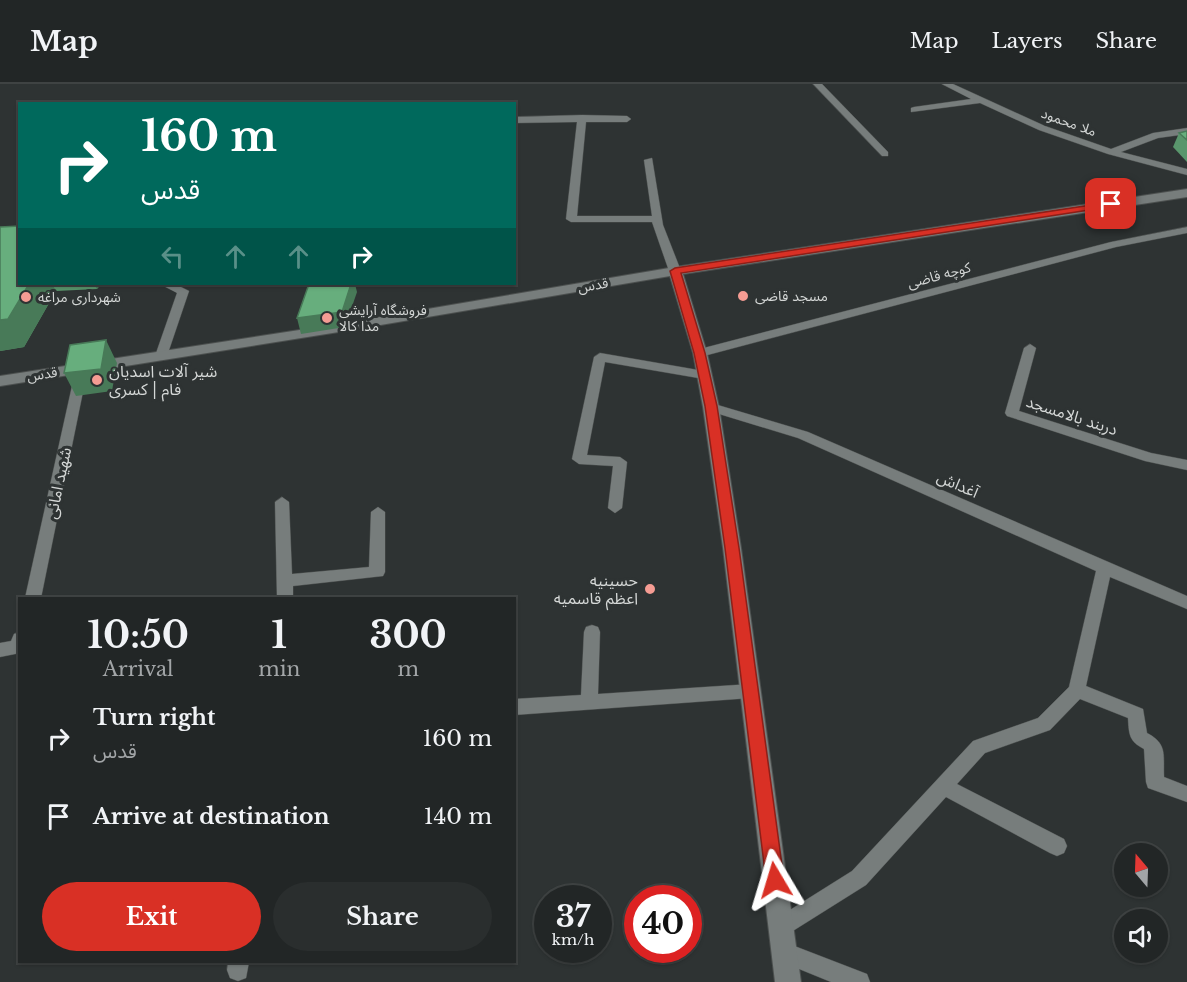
<!DOCTYPE html>
<html lang="en">
<head>
<meta charset="utf-8">
<style>
  :root { --surface:#222626; --page:#2a2e2e; --text:#f1f3f6; --muted:#a2a5a7; --line:#3f4343; --accent:#d93025 }
  body { margin:0; font-family:"Libre Baskerville","Noto Sans Arabic",serif; background:var(--page); color:var(--text); height:100vh; display:flex; flex-direction:column; font-size:22px; white-space:nowrap }
  * { box-sizing:border-box; margin:0 }
  p { font-size:20px; color:var(--muted) }
  .icon { flex:none; width:33px; height:33px; fill:none; stroke:currentColor; stroke-width:2; stroke-linecap:round; stroke-linejoin:round }
  .map { position:relative; flex:1; overflow:hidden }
  .sheet { position:absolute; left:18px; top:513px; width:498px; height:366px; display:flex; flex-direction:column; background:var(--surface); border-radius:0px; box-shadow:0 2px 4px #0004,0 0 0 2px var(--line) }
  .sheet>* { flex:none }
  .guide { position:absolute; left:18px; top:18px; width:498px; height:183px; border-radius:0px; box-shadow:0 2px 4px #0004,0 0 0 2px var(--line); background:#00695c; color:#fff; overflow:hidden }
  .needle { width:39px; rotate:341deg }
  .fabs { position:absolute; left:1114px; top:759px; display:grid; gap:12px }
  .fabs a { display:grid; place-items:center; width:54px; height:54px; border-radius:50%; background:var(--surface); box-shadow:0 2px 4px #0004,0 0 0 2px var(--line); font-size:30px }
  .speed { position:absolute; left:534px; top:801px; display:flex; gap:12px; font-size:30px; font-weight:700; text-align:center }
  .speed>* { display:grid; place-content:center; width:78px; height:78px; border-radius:50%; background:var(--surface); box-shadow:0 2px 4px #0004,0 0 0 2px var(--line); line-height:1 }
  .speed small { font-size:15px; font-weight:400 }
  .speed .limit { border:9px solid #d22; background:#fff; color:#111 }
  .pin { position:absolute; display:grid; place-items:center; width:51px; height:51px; color:#fff; margin:-26px; border-radius:12px; box-shadow:0 3px 9px #0006 }
  .me { position:absolute; width:66px; margin:-33px; rotate:353deg; stroke-linejoin:round; filter:drop-shadow(0 0 4px #0008) }
  .turn { display:flex; align-items:center; gap:21px; height:126px; padding:0 24px; font-size:27px }
  .turn .icon { width:78px; height:78px; stroke-width:2.5 }
  .turn b { display:block; font-size:42px; line-height:51px }
  .lanes { display:flex; align-items:center; height:57px; padding:0 24px; background:#0003; justify-content:center; gap:30px; direction:ltr }
  .lanes .off { opacity:.35 }
  .eta { display:flex; justify-content:space-evenly; align-items:center; height:102px; text-align:center }
  .eta b { font-size:36px; font-weight:700; line-height:42px }
  .cta { display:flex; gap:12px; margin-top:auto; padding:12px 24px }
  .cta a { flex:1; height:69px; border-radius:36px; background:var(--accent); color:#fff; font-size:24px; font-weight:700; line-height:69px; text-align:center }
  .cta a+a { background:var(--page); color:var(--text) }
  ul { padding:0; list-style:none }
  li { display:flex; align-items:center; gap:18px; height:78px; padding:0 24px }
  li div { flex:1 }
  li b { display:block; font-size:22px }
  li em { font-style:normal }
  header { display:flex; align-items:center; gap:36px; box-sizing:border-box; height:84px; padding:0 30px; background:var(--surface); border-bottom:2px solid var(--line) }
  header strong { font-size:28px }
  nav { display:flex; gap:33px; margin-inline-start:auto; font-size:21px }
  .map>svg:first-child { display:block }
  .lines { fill:none; stroke-linecap:round; stroke-linejoin:round }
  .service-casing { stroke:#4c504f; stroke-width:1 }
  .tertiary-casing { stroke:#4c504f; stroke-width:2 }
  .service { fill:#777d7c; fill-rule:evenodd }
  .tertiary { fill:#777d7c; fill-rule:evenodd }
  .wall { fill:#59966c }
  .shaded-wall { fill:#487a58 }
  .building { fill:#67ae7d; stroke:#487a58; stroke-width:1.5 }
  .route { fill:#d93025; stroke:#8d1f18; stroke-width:1.5 }
  .poi-dot { fill:#f59c93; stroke:#2e3333; stroke-width:2 }
  .labels { text-anchor:middle; stroke-width:6; stroke-linejoin:round; paint-order:stroke }
  .far-street-label { font-size:14px; fill:#d4d7d6; stroke:#2e3333 }
  .far-poi-label { font-size:14px; fill:#d4d7d6; stroke:#2e3333; text-anchor:start }
  .poi-label { font-size:16px; fill:#d4d7d6; stroke:#2e3333; text-anchor:start }
  .street-label { font-size:16px; fill:#d4d7d6; stroke:#2e3333 }
</style>
</head>
<body>
<header>
<strong>Map</strong>
<nav><a>Map</a><a>Layers</a><a>Share</a></nav>
</header>
<div class="map">
<svg width="1187" height="898" viewBox="0 0 1187 898">
  <rect width="100%" height="100%" fill="#2e3333"/>
  <g class="lines">
    <g class="service-casing">
      <g id="service">
        <polygon points="813,0 822,0 888,68 888,72 882,72"/>
        <polygon points="942,0 953,0 1045,42 1111,65 1153,49 1187,44 1187,50 1158,54 1121,68 1187,85 1187,91 1108,70 1039,46 980,19 911,28 911,24 914,23 971,15"/>
        <polygon points="582,31 627,32 631,35 627,38 586,38 577,132 652,132 644,76 652,74 663,141 681,187 679,189 671,189 669,187 652,138 571,138 566,135 577,38 514,39 514,33"/>
        <polygon points="1187,143 1187,149 1116,163 700,273 694,269 696,266 1111,158"/>
        <polygon points="160,200 175,200 189,207 167,272 161,276 155,272 177,209"/>
        <polygon points="1030,260 1036,264 1019,327 1151,369 1187,376 1187,386 1145,377 1007,332 1005,329 1024,264"/>
        <polygon points="600,269 704,287 710,291 704,295 605,278 587,371 620,373 627,378 622,424 615,429 608,424 613,382 579,380 572,375 594,273"/>
        <polygon points="80,289 86,293 41,514 25,514 74,293"/>
        <path d="M711,319L808,348L1187,512V525L1110,493L1086,602L1143,625L1147,649C1168,660 1163,671 1164,693L1187,702V718L1148,704L1146,698L1144,665C1129,657 1129,651 1128,634L1080,615L1050,646L985,669L957,700L1064,755L1067,762L1064,769L1057,772L1050,769L946,713L866,801L788,850L781,853L774,850L771,843L774,836L852,787L973,657L1038,634L1069,603L1096,487L798,354L706,326L704,323L706,320Z"/>
        <polygon points="282,413 289,418 292,490 369,483 371,428 378,423 385,428 385,488 383,492 293,502 293,514 277,514 275,418"/>
        <polygon points="592,541 598,543 600,548 598,610 751,600 757,602 760,607 757,612 751,614 514,631 514,615 581,611 584,548 586,543"/>
        <polygon points="20,548 20,569 0,573 0,559 11,557 14,550"/>
        <polygon points="784,858 867,890 870,898 831,898 777,876 773,869 777,862"/>
        <polygon points="228,878 249,878 246,894 238,897 230,894 227,886"/>
      </g>
    </g>
    <g class="tertiary-casing">
      <polygon id="tertiary" points="1187,105 1187,113 683,190 707,269 719,323 741,464 801,898 775,898 723,464 703,323 693,269 670,192 345,247 0,302 0,292 345,239 675,183"/>
    </g>
    <use href="#service" class="service"/>
    <use href="#tertiary" class="tertiary"/>
  </g>
  <g class="wall">
    <polygon points="1187,47 1187,78 1173,63 1179,49"/>
    <polygon points="0,143 20,200 101,200 97,205 56,207 24,263 0,267"/>
  </g>
  <g class="shaded-wall">
    <polygon points="29,200 52,200 56,207 24,263 0,267 0,236"/>
    <polygon points="94,200 101,200 97,205"/>
    <polygon points="351,200 355,200 357,208 345,243 301,250 297,234"/>
    <polygon points="106,256 117,279 112,307 76,312 64,289"/>
  </g>
  <g class="building">
    <polygon points="1187,47 1187,56 1179,49"/>
    <polygon points="20,142 20,200 29,200 8,235 0,236 0,143"/>
    <polygon points="309,200 351,200 342,228 297,234"/>
    <polygon points="106,256 101,285 64,289 70,261"/>
  </g>
  <polygon class="route" points="1111,118 1116,120 1115,122 681,189 705,269 717,322 739,464 784,796 781,802 775,805 768,802 766,796 725,464 705,322 694,269 670,187 675,184"/>
  <g class="poi-dot">
    <circle cx="743" cy="212" r="6"/>
    <circle cx="26" cy="213" r="6"/>
    <circle cx="327" cy="234" r="6"/>
    <circle cx="97" cy="296" r="6"/>
    <circle cx="650" cy="505" r="6"/>
  </g>
  <g class="labels">
    <g class="far-street-label">
      <text transform="translate(1069 38) rotate(20)" y="5">ملا محمود</text>
      <text transform="translate(939 191) rotate(-15)" y="5">کوچه قاضی</text>
      <text transform="translate(593 201) rotate(-10)" y="5">قدس</text>
      <text transform="translate(42 290) rotate(-9)" y="5">قدس</text>
    </g>
    <g class="far-poi-label">
      <text x="755" y="217">مسجد قاضی</text>
      <text x="38" y="218">شهرداری مراغه</text>
      <text x="339" y="231">فروشگاه آرایشی<tspan x="339" dy="16">مدا کالا</tspan></text>
    </g>
    <g class="poi-label">
      <text x="109" y="293">شیر آلات اسدیان<tspan x="109" dy="18">فام | کسری</tspan></text>
      <text x="638" y="502" text-anchor="end">حسینیه<tspan x="638" dy="18">اعظم قاسمیه</tspan></text>
    </g>
    <g class="street-label">
      <text transform="translate(1072 331) rotate(18)" y="6">دربند بالامسجد</text>
      <text transform="translate(58 399) rotate(-78)" y="6">شهید امانی</text>
      <text transform="translate(958 400) rotate(24)" y="6">آغداش</text>
    </g>
  </g>
</svg>
<div class="fabs">
<a><svg class="needle" viewBox="-14 -14 28 28"><path d="M0-13l5 13h-10z" fill="#e53935"/><path d="M0 13l5-13h-10z" fill="#a2a5a7"/></svg></a>
<a><svg class="icon" aria-label="sound" viewBox="0 0 24 24"><path d="M4 9h4l5-4v14l-5-4H4zM17 9q2 3 0 6"/></svg></a>
</div>
<div class="speed"><div>37<small>km/h</small></div><div class="limit">40</div></div>
<div class="pin" style="left:1111px;top:120px;background:#d93025"><svg class="icon" aria-label="arrive" viewBox="0 0 24 24"><path d="M6 21V4h12l-3 4 3 4H6"/></svg></div>
<svg class="me" style="left:775px;top:796px" viewBox="-20 -20 40 40"><path d="M0-17L14 15 0 8-14 15z" fill="#d93025" stroke="#fff" stroke-width="4"/></svg>
<div class="guide">
<div class="turn"><svg class="icon" aria-label="right" viewBox="0 0 24 24"><path d="M7 20v-9h11M14 6l5 5-5 5"/></svg><div><b>160 m</b>قدس</div></div>
<div class="lanes"><svg class="icon off" aria-label="left" viewBox="0 0 24 24"><path d="M17 20v-9H6M10 6l-5 5 5 5"/></svg><svg class="icon off" aria-label="ahead" viewBox="0 0 24 24"><path d="M12 20V5M6 11l6-6 6 6"/></svg><svg class="icon off" aria-label="ahead" viewBox="0 0 24 24"><path d="M12 20V5M6 11l6-6 6 6"/></svg><svg class="icon" aria-label="right" viewBox="0 0 24 24"><path d="M7 20v-9h11M14 6l5 5-5 5"/></svg></div>
</div>
<section class="sheet">
<div class="eta">
<div><b>10:50</b><p>Arrival</p></div>
<div><b>1</b><p>min</p></div>
<div><b>300</b><p>m</p></div>
</div>
<ul>
<li><svg class="icon" aria-label="right" viewBox="0 0 24 24"><path d="M7 20v-9h11M14 6l5 5-5 5"/></svg><div><b>Turn right</b><p>قدس</p></div><em>160 m</em></li>
<li><svg class="icon" aria-label="arrive" viewBox="0 0 24 24"><path d="M6 21V4h12l-3 4 3 4H6"/></svg><div><b>Arrive at destination</b></div><em>140 m</em></li>
</ul>
<div class="cta"><a>Exit</a><a>Share</a></div>
</section>
</div>
</body>
</html>
